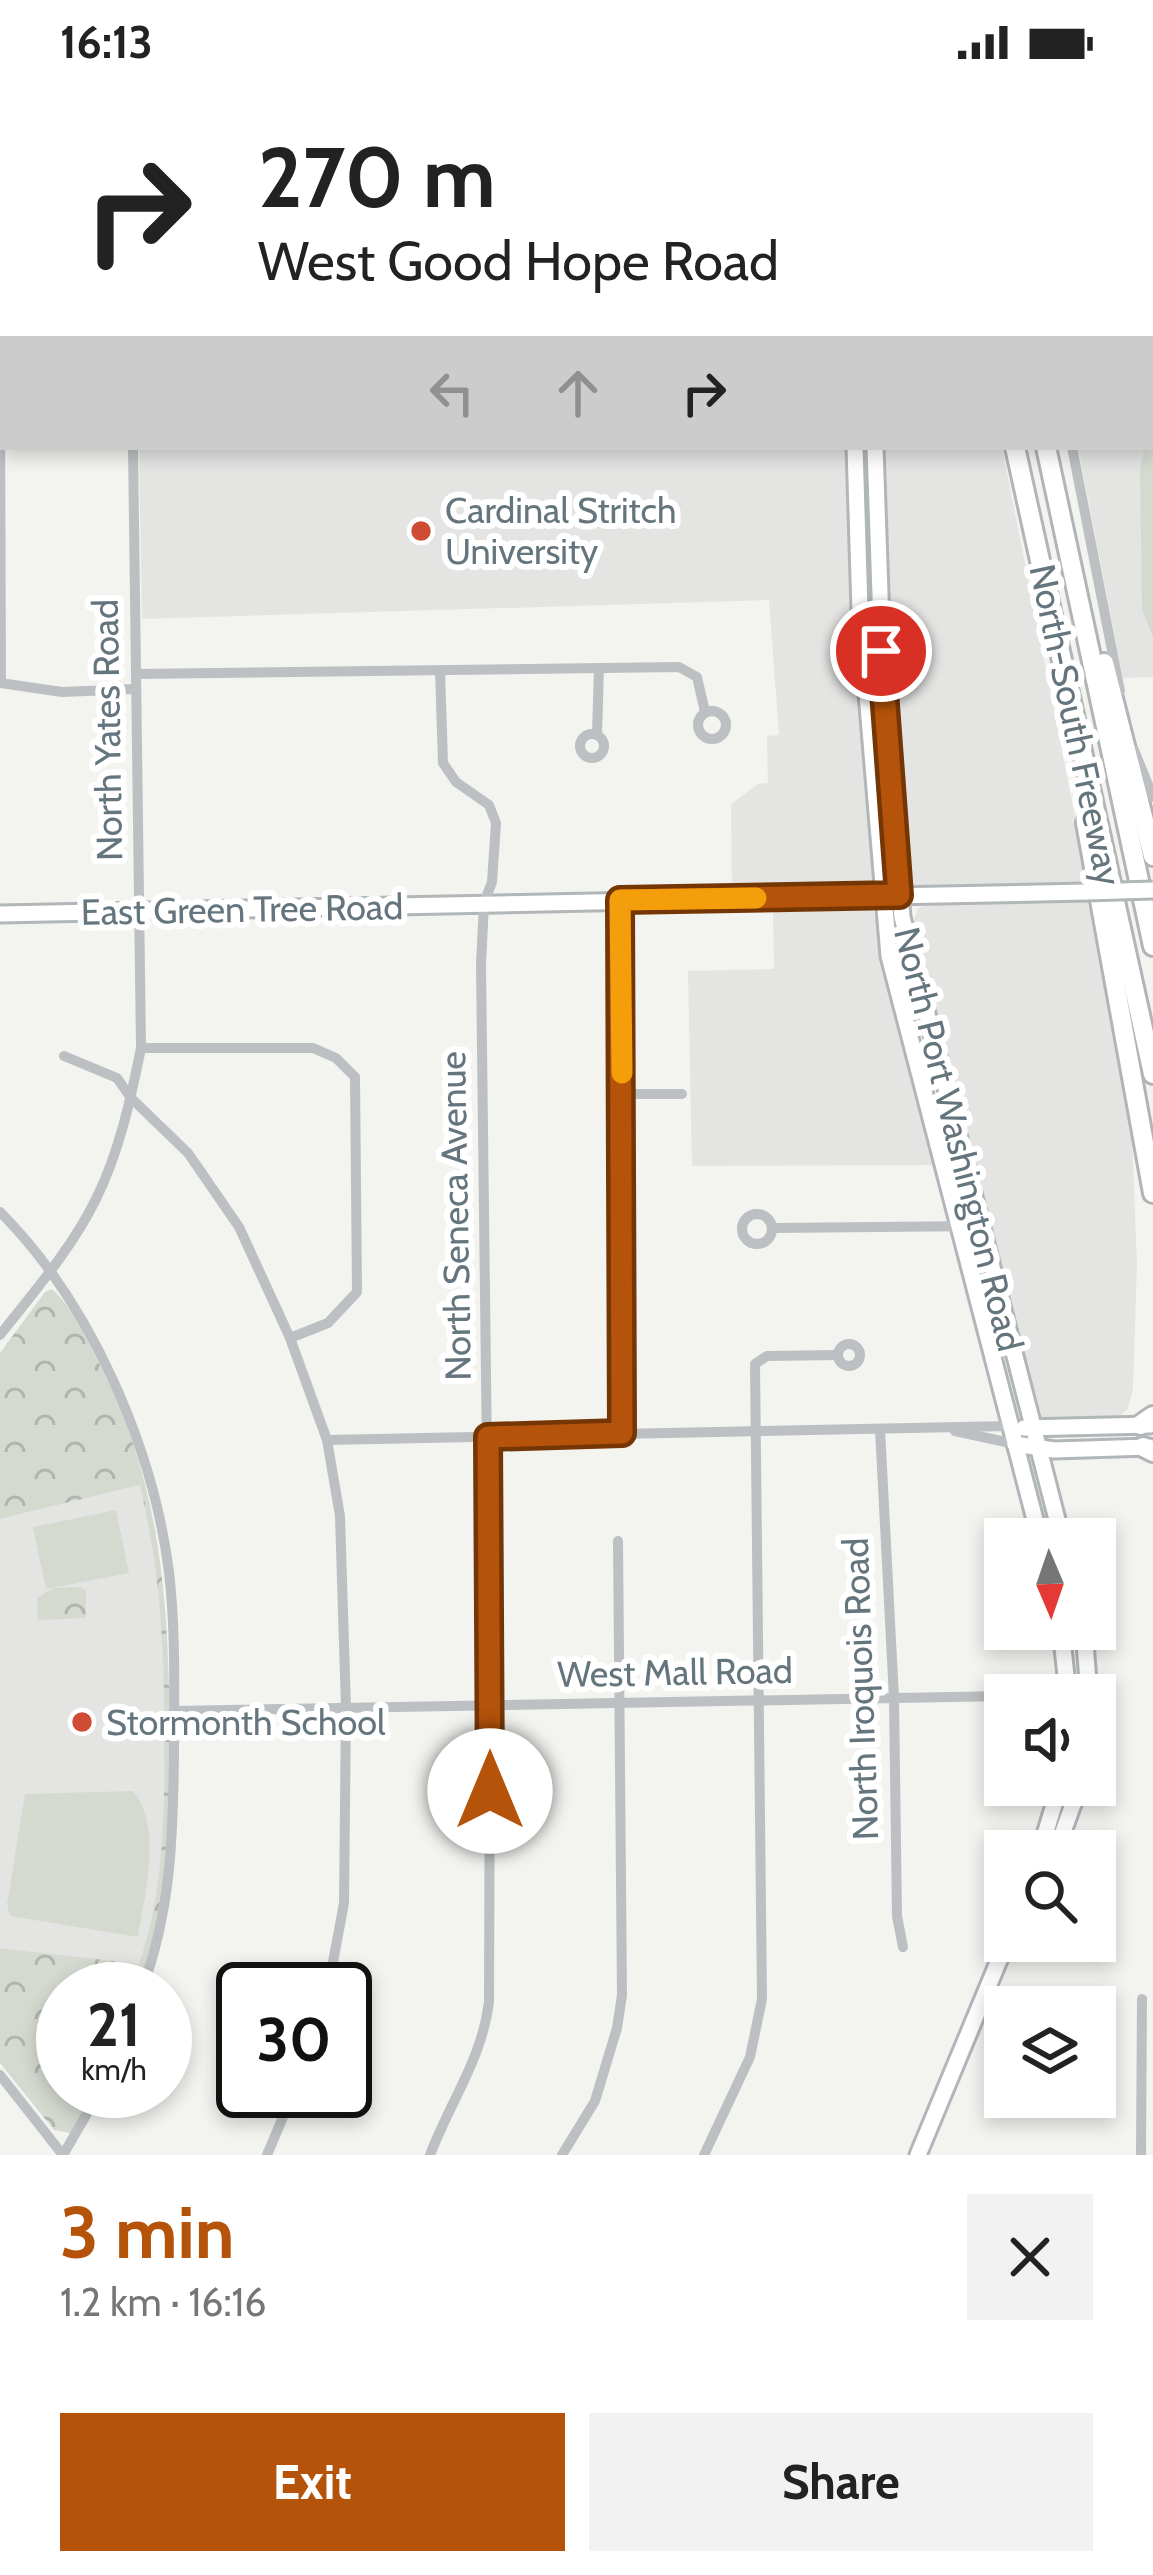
<!DOCTYPE html>
<html lang="en">
<head>
<meta charset="utf-8">
<style>
  :root { --surface:#fff; --page:#f2f2f2; --text:#222; --muted:#767676; --accent:#b45309 }
  body { margin:0; font-family:Cabin,sans-serif; background:var(--page); color:var(--text); height:100vh; display:flex; flex-direction:column; font-size:45px; white-space:nowrap }
  * { box-sizing:border-box; margin:0 }
  p { font-size:39px; color:var(--muted) }
  .icon { flex:none; width:66px; height:66px; fill:none; stroke:currentColor; stroke-width:2; stroke-linecap:round; stroke-linejoin:round }
  .map { position:relative; height:2071px; overflow:hidden }
  .sheet { display:flex; flex-direction:column; background:var(--surface); flex:1 }
  .sheet>* { flex:none }
  .guide { position:absolute; left:0px; top:0px; width:1155px; height:366px; box-shadow:0 6px 18px #0003; background:#fff; color:var(--text); overflow:hidden }
  .needle { width:78px; rotate:178deg }
  .buttons { position:absolute; left:984px; top:1434px; display:grid; gap:24px }
  .buttons a { display:grid; place-items:center; width:132px; height:132px; border-radius:0px; background:var(--surface); box-shadow:0 6px 18px #0003; font-size:60px }
  .speed { position:absolute; left:36px; top:1878px; display:flex; gap:24px; font-size:60px; font-weight:700; text-align:center }
  .speed>* { display:grid; place-content:center; width:156px; height:156px; border-radius:50%; background:var(--surface); box-shadow:0 6px 18px #0003; line-height:1 }
  .speed small { font-size:30px; font-weight:400 }
  .speed .limit { border:6px solid #111; border-radius:18px; background:#fff; color:#111 }
  .pin { position:absolute; display:grid; place-items:center; width:102px; height:102px; color:#fff; margin:-51px; border:6px solid #fff; border-radius:50%; box-shadow:0 3px 12px #0007 }
  .me { position:absolute; width:132px; margin:-66px; rotate:0deg; stroke-linejoin:round; filter:drop-shadow(0 0 9px #0008) }
  .turn { display:flex; align-items:center; gap:42px; height:252px; padding:0 60px; font-size:54px }
  .turn .icon { width:156px; height:156px; stroke-width:2.5 }
  .turn b { display:block; font-size:84px; line-height:102px }
  .lanes { display:flex; align-items:center; height:114px; padding:0 60px; background:#0003; justify-content:center; gap:60px; direction:ltr }
  .lanes .off { opacity:.35 }
  .round { display:grid; place-items:center; flex:none; width:126px; height:126px; border-radius:0px; background:var(--page) }
  .summary { display:flex; align-items:center; justify-content:space-between; height:204px; padding:0 60px }
  h1 { font-size:72px; font-weight:700; line-height:90px; color:var(--accent) }
  .primary-button { display:flex; gap:24px; margin-top:auto; padding:24px 60px }
  .primary-button a { flex:1; height:138px; border-radius:0px; background:var(--accent); color:#fff; font-size:48px; font-weight:700; line-height:138px; text-align:center }
  .primary-button a+a { background:var(--page); color:var(--text) }
  .status { display:flex; justify-content:space-between; align-items:center; height:84px; padding:0 60px; background:var(--surface); direction:ltr }
  .status svg { height:33px; fill:currentColor }
  .map>svg:first-child { display:block }
  .built { fill:#e4e4e3 }
  .green { fill:#d5dad1 }
  .park { fill:url(#park-crowns) }
  .lines { fill:none; stroke-linecap:round; stroke-linejoin:round }
  .secondary-casing { stroke:#b1b6b9; stroke-width:21 }
  .highway-casing { stroke:#b1b5b7; stroke-width:24 }
  .street { stroke:#bcc0c3; stroke-width:10 }
  .secondary { stroke:#fff; stroke-width:15 }
  .highway { stroke:#fff; stroke-width:18 }
  .secondary-bridge-casing { stroke:#b1b6b9; stroke-width:21; stroke-linecap:butt }
  .secondary-bridge { stroke:#fff; stroke-width:15 }
  .route-casing { stroke:#753606; stroke-width:30 }
  .route { stroke:#b45309; stroke-width:21 }
  .slow { stroke:#f59e0b; stroke-width:21 }
  .poi-dot { fill:#d04b33; stroke:#fff; stroke-width:4.5 }
  .labels { text-anchor:middle; stroke-width:12; stroke-linejoin:round; paint-order:stroke }
  .poi-label { font-size:36px; fill:#65757e; stroke:#fff; text-anchor:start }
  .street-label { font-size:36px; fill:#65757e; stroke:#fff }
</style>
</head>
<body>
<div class="status"><b>16:13</b><svg viewBox="0 0 49 12"><path d="M0 12V9h3v3zM5 12V6h3v6zM10 12V3h3v9zM15 12V0h3v12zM26 1h20v11H26zM47 4h2v5h-2z"/></svg></div>
<div class="map">
<svg width="1153" height="2071" viewBox="0 0 1153 2071">
  <defs>
    <pattern id="park-crowns" width="20" height="18" patternUnits="userSpaceOnUse" patternTransform="scale(3)"><rect width="20" height="18" fill="#d5dad1"/><path d="M2 6a3 3 0 1 1 6 0M12 15a3 3 0 1 1 6 0" fill="none" stroke="#b0b5af"/></pattern>
  </defs>
  <rect width="100%" height="100%" fill="#f3f3f0"/>
  <g class="built">
    <rect x="134" y="0" width="456" height="3"/>
    <polygon points="1007,0 1153,0 1153,593 1123,594 1078,363 1152,363 1152,3"/>
    <polygon points="139,363 849,363 851,499 875,796 866,803 732,805 731,720 758,700 768,699 767,652 779,651 769,516 142,535"/>
    <polygon points="881,363 1002,363 1088,798 916,802 909,798 894,700 895,638 891,574 886,557"/>
    <polygon points="1087,816 1131,1025 1137,1180 1133,1304 1128,1325 1115,1336 1046,1338 1039,1335 937,936 924,907 913,839 918,824 931,820"/>
    <polygon points="859,821 871,825 877,832 897,942 916,999 934,1081 692,1082 688,887 774,885 773,822"/>
    <polygon points="140,1401 156,1468 165,1550 163,1753 155,1834 139,1881 0,1864 0,1435"/>
  </g>
  <g class="green">
    <polygon points="1153,351 1153,553 1142,525 1140,385 1144,365 1152,363"/>
    <polygon points="116,1426 129,1489 46,1505 33,1443"/>
    <path d="M133,1707C163,1743 145,1811 138,1853L10,1832L7,1820L25,1710Z"/>
  </g>
  <g class="park">
    <path d="M52,1205C73,1224 88,1257 101,1283C154,1388 166,1488 169,1604C171,1678 172,1752 160,1825C156,1852 146,1879 139,1905H63V2007H96L70,2049L54,2046L0,1979V1864L139,1880C163,1810 164,1742 164,1669C165,1572 162,1496 140,1401L0,1435V1269L45,1208Z"/>
    <polygon points="80,1503 86,1506 86,1534 38,1536 37,1514 53,1504"/>
  </g>
  <g class="lines">
    <g class="secondary-casing">
      <g id="secondary">
        <polyline points="891,0 892,3"/>
        <polyline points="912,0 913,3"/>
        <polyline points="27,3 29,0"/>
        <polyline points="52,3 55,0"/>
        <polyline points="0,44 3,39"/>
        <polyline points="0,78 3,73"/>
        <polyline points="855,363 860,526 889,872 1040,1455"/>
        <polyline points="875,363 884,627 902,833 1062,1455"/>
        <polyline points="0,830 1086,808"/>
        <polyline points="1024,1344 1150,1341"/>
        <polyline points="1015,1360 1054,1366 1149,1363"/>
        <polyline points="1061,1545 1068,1611"/>
        <polyline points="1084,1545 1089,1611"/>
        <polyline points="1040,1767 1060,1701"/>
        <polyline points="1056,1767 1080,1701"/>
        <polyline points="918,2071 1007,1857"/>
      </g>
    </g>
    <g class="highway-casing">
      <g id="highway">
        <polyline points="936,0 937,3"/>
        <polyline points="967,0 968,3"/>
        <polyline points="1015,363 1153,990"/>
        <polyline points="1046,363 1153,862"/>
        <polyline points="1104,579 1153,772"/>
        <polyline points="1086,739 1153,1109"/>
        <polyline points="1140,1341 1153,1332"/>
        <polyline points="1143,1363 1153,1368"/>
      </g>
    </g>
    <g class="street">
      <polyline points="127,0 127,3"/>
      <polyline points="1000,0 1001,3"/>
      <polyline points="0,324 1,599"/>
      <polyline points="1072,363 1120,607"/>
      <polyline points="136,590 679,583 697,593 705,628"/>
      <polyline points="0,599 62,608 136,605"/>
      <circle cx="712" cy="641" r="14"/>
      <circle cx="592" cy="662" r="12"/>
      <polyline points="597,651 599,584"/>
      <polyline points="1134,666 1153,713"/>
      <polyline points="620,816 622,1349"/>
      <polyline points="141,964 313,964 336,974 355,993 357,1208 328,1239 290,1254"/>
      <polyline points="64,972 117,994 131,1014 188,1069 239,1143 290,1254 327,1356 340,1432 346,1624 344,1819 328,1905"/>
      <polyline points="622,1010 682,1010"/>
      <path d="M0,1128C90,1218 153,1362 169,1488C176,1548 174,1610 174,1671C173,1752 171,1828 142,1905"/>
      <circle cx="757" cy="1145" r="15"/>
      <polyline points="773,1144 979,1142"/>
      <path d="M0,1251C34,1208 72,1164 96,1115C119,1069 131,1014 141,964L133,363"/>
      <circle cx="849" cy="1271" r="11"/>
      <polyline points="880,1345 894,1614 897,1832 903,1863"/>
      <polyline points="955,1347 1015,1360"/>
      <polyline points="327,1356 1010,1342"/>
      <polyline points="174,1627 1005,1612"/>
      <polyline points="0,1991 63,2071"/>
      <polyline points="63,2071 100,2007"/>
      <polyline points="267,2071 294,2007"/>
      <path d="M430,2071C450,2018 482,1975 489,1918L490,1622L481,881L484,819L492,798L496,739L489,721L456,698L443,679L440,587"/>
      <polyline points="562,2071 595,2017 617,1944 622,1911 618,1457"/>
      <polyline points="704,2071 750,1973 762,1915 755,1280 767,1272 838,1271"/>
      <polyline points="1141,2071 1142,1915"/>
    </g>
    <use href="#secondary" class="secondary"/>
    <use href="#highway" class="highway"/>
    <g class="secondary-bridge-casing">
      <polyline id="secondary-bridge" points="1086,808 1153,806"/>
    </g>
    <use href="#secondary-bridge" class="secondary-bridge"/>
  </g>
  <g class="lines">
    <g class="route-casing">
      <polyline id="route" points="490,1707 488,1353 622,1349 620,816 899,811 881,567"/>
    </g>
    <use href="#route" class="route"/>
    <polyline class="slow" points="622,989 620,816 756,814"/>
  </g>
  <g class="poi-dot">
    <circle cx="421" cy="447" r="12"/>
    <circle cx="82" cy="1638" r="12"/>
  </g>
  <g class="labels">
    <g class="poi-label">
      <text x="445" y="439">Cardinal Stritch<tspan x="445" dy="41">University</tspan></text>
      <text x="106" y="1651">Stormonth School</text>
    </g>
    <g class="street-label">
      <text transform="translate(1076 641) rotate(78)" y="13">North-South Freeway</text>
      <text transform="translate(107 646) rotate(-91)" y="13">North Yates Road</text>
      <text transform="translate(242 825) rotate(-1)" y="13">East Green Tree Road</text>
      <text transform="translate(959 1055) rotate(76)" y="13">North Port Washington Road</text>
      <text transform="translate(455 1132) rotate(-91)" y="13">North Seneca Avenue</text>
      <text transform="translate(675 1588) rotate(-1)" y="13">West Mall Road</text>
      <text transform="translate(860 1605) rotate(-92)" y="13">North Iroquois Road</text>
    </g>
  </g>
</svg>
<div class="buttons">
<a><svg class="needle" viewBox="-14 -14 28 28"><path d="M0-13l5 13h-10z" fill="#e53935"/><path d="M0 13l5-13h-10z" fill="#767676"/></svg></a>
<a><svg class="icon" aria-label="sound" viewBox="0 0 24 24"><path d="M4 9h4l5-4v14l-5-4H4zM17 9q2 3 0 6"/></svg></a>
<a><svg class="icon" aria-label="search" viewBox="0 0 24 24"><circle cx="10" cy="10" r="6"/><path d="M15 15l6 6"/></svg></a>
<a><svg class="icon" aria-label="layers" viewBox="0 0 24 24"><path d="M12 4l9 5-9 5-9-5zM3 14l9 5 9-5"/></svg></a>
</div>
<div class="speed"><div>21<small>km/h</small></div><div class="limit">30</div></div>
<div class="pin" style="left:881px;top:567px;background:#d93025"><svg class="icon" aria-label="arrive" viewBox="0 0 24 24"><path d="M6 21V4h12l-3 4 3 4H6"/></svg></div>
<svg class="me" style="left:490px;top:1707px" viewBox="-20 -20 40 40"><circle r="19" fill="#fff"/><path d="M0-13L10 11 0 6-10 11z" fill="#b45309"/></svg>
<div class="guide">
<div class="turn"><svg class="icon" aria-label="right" viewBox="0 0 24 24"><path d="M7 20v-9h11M14 6l5 5-5 5"/></svg><div><b>270 m</b>West Good Hope Road</div></div>
<div class="lanes"><svg class="icon off" aria-label="left" viewBox="0 0 24 24"><path d="M17 20v-9H6M10 6l-5 5 5 5"/></svg><svg class="icon off" aria-label="ahead" viewBox="0 0 24 24"><path d="M12 20V5M6 11l6-6 6 6"/></svg><svg class="icon" aria-label="right" viewBox="0 0 24 24"><path d="M7 20v-9h11M14 6l5 5-5 5"/></svg></div>
</div>
</div>
<section class="sheet">
<div class="summary"><div><h1>3 min</h1><p>1.2 km · 16:16</p></div><a class="round"><svg class="icon" aria-label="close" viewBox="0 0 24 24"><path d="M6 6l12 12M18 6L6 18"/></svg></a></div>
<div class="primary-button"><a>Exit</a><a>Share</a></div>
</section>
</body>
</html>
